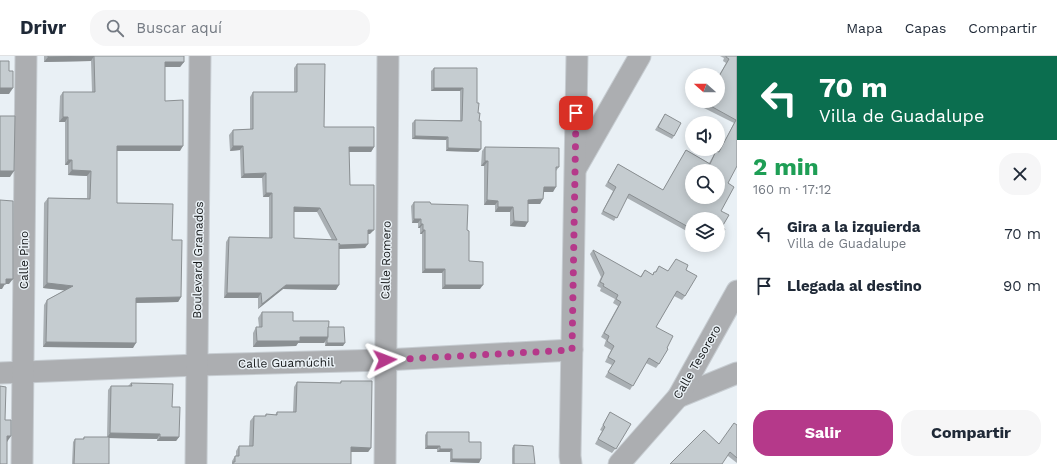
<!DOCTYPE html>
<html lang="es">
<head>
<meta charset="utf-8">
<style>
  :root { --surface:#fff; --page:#f6f6f7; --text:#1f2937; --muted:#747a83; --line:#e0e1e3; --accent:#b5398a }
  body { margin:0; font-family:"Work Sans",sans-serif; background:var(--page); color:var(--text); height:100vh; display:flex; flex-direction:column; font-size:15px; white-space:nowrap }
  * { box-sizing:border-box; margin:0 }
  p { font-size:13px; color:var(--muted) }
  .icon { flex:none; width:22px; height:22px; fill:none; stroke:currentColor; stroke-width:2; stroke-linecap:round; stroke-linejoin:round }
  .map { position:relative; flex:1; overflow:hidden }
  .panel { display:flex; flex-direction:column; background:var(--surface); width:320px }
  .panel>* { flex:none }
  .banner { background:#0b6e4f; color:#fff; overflow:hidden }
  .needle { width:26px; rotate:291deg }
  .controls { position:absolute; left:685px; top:12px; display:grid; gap:8px }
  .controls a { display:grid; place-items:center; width:40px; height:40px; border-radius:50%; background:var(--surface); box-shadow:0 2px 10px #0003; font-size:20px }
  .pin { position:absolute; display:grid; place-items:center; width:34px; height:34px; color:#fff; margin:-17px; border-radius:8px; box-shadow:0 2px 6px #0006 }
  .me { position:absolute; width:44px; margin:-22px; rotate:87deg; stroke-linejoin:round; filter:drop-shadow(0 0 3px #0008) }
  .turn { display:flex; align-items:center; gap:14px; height:84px; padding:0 16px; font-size:18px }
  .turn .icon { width:52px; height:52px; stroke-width:2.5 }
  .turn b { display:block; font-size:28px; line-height:34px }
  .round { display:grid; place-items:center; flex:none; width:42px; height:42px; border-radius:16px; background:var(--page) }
  .headline { display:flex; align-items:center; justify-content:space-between; height:68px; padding:0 16px }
  h1 { font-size:24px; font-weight:700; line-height:30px; color:#1e9e55 }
  .button { display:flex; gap:8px; margin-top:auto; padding:8px 16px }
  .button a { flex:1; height:46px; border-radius:16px; background:var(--accent); color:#fff; font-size:16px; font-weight:700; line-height:46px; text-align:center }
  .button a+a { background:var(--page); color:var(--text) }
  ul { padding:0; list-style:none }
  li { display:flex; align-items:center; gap:12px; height:52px; padding:0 16px }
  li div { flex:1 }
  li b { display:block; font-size:15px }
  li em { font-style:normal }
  header { display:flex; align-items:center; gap:24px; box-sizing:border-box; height:56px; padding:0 20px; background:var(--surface); border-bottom:1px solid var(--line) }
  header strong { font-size:19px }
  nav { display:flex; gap:22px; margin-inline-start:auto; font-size:14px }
  .search { width:280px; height:36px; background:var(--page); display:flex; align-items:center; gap:10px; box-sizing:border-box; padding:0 14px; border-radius:16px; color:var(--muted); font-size:15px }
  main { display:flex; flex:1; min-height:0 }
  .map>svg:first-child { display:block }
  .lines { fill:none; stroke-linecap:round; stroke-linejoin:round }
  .street-casing { stroke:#c7cdd2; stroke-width:23 }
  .street { stroke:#acaeb1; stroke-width:21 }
  .wall { fill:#a9afb3; fill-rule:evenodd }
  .shaded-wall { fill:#8a8f92 }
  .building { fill:#c5ccd0; stroke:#8a8f92; fill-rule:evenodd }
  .route { stroke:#b5398a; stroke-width:7; stroke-dasharray:0 12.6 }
  .labels { text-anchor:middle; stroke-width:3; stroke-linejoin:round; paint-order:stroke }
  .street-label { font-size:12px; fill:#141718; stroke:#e9f0f5 }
</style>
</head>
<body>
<header>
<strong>Drivr</strong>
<div class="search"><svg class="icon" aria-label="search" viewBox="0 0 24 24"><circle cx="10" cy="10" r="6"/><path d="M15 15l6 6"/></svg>Buscar aquí</div>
<nav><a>Mapa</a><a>Capas</a><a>Compartir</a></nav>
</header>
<main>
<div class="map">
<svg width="737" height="408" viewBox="0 0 737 408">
  <rect width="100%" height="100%" fill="#e9f0f5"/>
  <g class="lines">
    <g class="street-casing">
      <g id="street">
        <polyline points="576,112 640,0"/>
        <polyline points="0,317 197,309 385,304 572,294"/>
        <polyline points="678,341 737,317"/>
        <polyline points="22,408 26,0"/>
        <polyline points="196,408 200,0"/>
        <polyline points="385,408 388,0"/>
        <polyline points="571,408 570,400 577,0"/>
        <polyline points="619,408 678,341 737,235"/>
      </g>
    </g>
    <use href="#street" class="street"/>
  </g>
  <g class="wall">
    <polygon points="44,0 184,0 184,6 180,11 165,11 165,45 180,95 117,95 117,147 172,184 181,241 178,246 136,247 133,292 43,291 44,249 47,244 65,234 43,232 44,147 48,142 87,142 87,120 68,119 68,109 65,109 65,66 59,66 60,40 63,36 92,36 91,5 44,6"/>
    <polygon points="720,0 737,0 737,110 692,163 692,178 627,142 614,165 601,158 613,135 605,130 618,108 663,134 686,94 709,107 716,95 719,96 734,67 704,52 708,45 718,45 718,21 726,7 723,5 724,2"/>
    <path d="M297,8L324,71L374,91L371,96H349L350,129L370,178H368L365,192L339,193L336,234L283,233L258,253V242H224L226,186L229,181L269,182V141H263L262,122H241L240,94L230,95L229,79L233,74L250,73V41L253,36H294V12ZM294,156H317L332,184L294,182Z"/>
    <polygon points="434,12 477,12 477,47 479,65 481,93 478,96 446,95 446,84 412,83 412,67 415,64 460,64 460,35 431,35 431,15"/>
    <polygon points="665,58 674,80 672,83 655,74"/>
    <polygon points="485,91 559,111 556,115 553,136 544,136 540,148 528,148 525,171 510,170 510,156 495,156 495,149 484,149 484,110 481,110 482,95"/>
    <polygon points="414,146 431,148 467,174 469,205 480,233 442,233 442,217 422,217 422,178 420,178 420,172 418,172 418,167 412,167 411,150"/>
    <polygon points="593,194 640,221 645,214 652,219 654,216 655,216 659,210 668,215 686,214 685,240 682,244 674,240 656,271 667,292 659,308 656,312 646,307 630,334 605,321 612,309 605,306 611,294 604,290 606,284 601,281 618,250 613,247 615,243 600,235 601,232 597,230 601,221 590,198"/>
    <polygon points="262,256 293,265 328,271 343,290 325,290 325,286 324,287 298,287 296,290 253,291 253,277 256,271 259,271 258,262"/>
    <polygon points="341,325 371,392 368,396 351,396 351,408 232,408 232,405 235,400 236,400 236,395 239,390 249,390 250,365 254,360 265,360 266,358 275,359 277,356 293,356 294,331 297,326 340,327"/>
    <polygon points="131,327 172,351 179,381 176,385 157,385 157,383 109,382 109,408 72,408 73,386 75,383 83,383 84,381 107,381 108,334 111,330 128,330"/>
    <polygon points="610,356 619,388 612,397 595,388 602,375 600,374"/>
    <polygon points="737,369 737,407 728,400 719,388"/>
    <polygon points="427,376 469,386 481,403 479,407 450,406 450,396 437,396 437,393 425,393 425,379"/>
    <polygon points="514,389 535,408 512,408 512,392"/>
  </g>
  <g class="shaded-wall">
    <polygon points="94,0 91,5 44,6 48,1"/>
    <polygon points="165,6 184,6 180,11 162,11"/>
    <polygon points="0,32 13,32 9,38 0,38"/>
    <polygon points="434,32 463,32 460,35 431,35"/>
    <polygon points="63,61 68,61 65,66 59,66"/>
    <polygon points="415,80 448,81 446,84 412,83"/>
    <polygon points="117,90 183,90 180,95 114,95"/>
    <polygon points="233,90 243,90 240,94 230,95"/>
    <polygon points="349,91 374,91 371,96 346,96"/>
    <polygon points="448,92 481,93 478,96 446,95"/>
    <polygon points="68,104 72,104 68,109 65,109"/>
    <polygon points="485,105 488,105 484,110 481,110"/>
    <polygon points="72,114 91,115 87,120 68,119"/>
    <polygon points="0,115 14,115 10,121 0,121"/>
    <polygon points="266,117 262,122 241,122 244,118"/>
    <polygon points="544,131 556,131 553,136 540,136"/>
    <polygon points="266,137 272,137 269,141 263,141"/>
    <polygon points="543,143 540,148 525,148 528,144"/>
    <polygon points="487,144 498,145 495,149 484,149"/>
    <polygon points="294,151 320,152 317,156 291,156"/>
    <polygon points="498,151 513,151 510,156 495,156"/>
    <polygon points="414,163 421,163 418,167 412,167"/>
    <polygon points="514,165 528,166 525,171 510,170"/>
    <polygon points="421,168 423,168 420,172 418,172"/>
    <polygon points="368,174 374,174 370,178 365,178"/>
    <polygon points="423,174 425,174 422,178 420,178"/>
    <polygon points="368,188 365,192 337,193 340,189"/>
    <polygon points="425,213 445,213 442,217 422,217"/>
    <polygon points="6,223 13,223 9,228 5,228 2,233 0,233 0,228"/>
    <polygon points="47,227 73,230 69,235 43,232"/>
    <polygon points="286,229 339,229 336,234 283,233 258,253 262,248"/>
    <polygon points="445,229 483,229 480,233 442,233"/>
    <polygon points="227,237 261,237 258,242 224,242"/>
    <polygon points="181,241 178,246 133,247 136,242"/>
    <polygon points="300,281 328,281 324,287 298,287 296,290 253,291 257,285"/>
    <polygon points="46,286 136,287 133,292 43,291"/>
    <polygon points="327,287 345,287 343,290 325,290"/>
    <polygon points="110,377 160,378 157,383 107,382"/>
    <polygon points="7,380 11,380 7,386 3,386"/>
    <polygon points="160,381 179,381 176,385 157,385"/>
    <polygon points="427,390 440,390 437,393 425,393"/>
    <polygon points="351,391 371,392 368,396 348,396"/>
    <polygon points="440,393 452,393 450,396 437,396"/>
    <polygon points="452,403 481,403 479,407 450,406"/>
  </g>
  <g class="building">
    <polygon points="48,0 184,0 184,6 165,6 165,45 183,44 183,90 117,90 117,147 173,148 172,184 182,184 181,241 136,242 136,287 46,286 47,244 73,230 47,227 48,142 90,143 91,115 72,114 72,104 68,104 68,61 63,61 63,36 95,36 94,0 48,1"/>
    <path d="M726,0H737V110L728,127L734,131L721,155L729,159L722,171L725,173L718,184V163H692V173L629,138L617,162L603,155L616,131L608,126L618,108L663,134L686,94L710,108L716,95L719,96L736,64L707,48L709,45H718V22L729,3L726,1ZM692,115H718V141H692Z"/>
    <polygon points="0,5 9,5 9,15 13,15 13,32 0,32"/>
    <path d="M297,8H325L324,71H374V91H349L350,129H374V174H368V188L340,189L339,187V229H286L262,248L261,237H227L229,181L272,182V137H266V117L244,118L243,90H233V74L253,73V36H297ZM294,151L320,152L337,184L294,182Z"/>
    <polygon points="434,12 477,12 477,47 479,47 478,57 480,57 479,65 481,65 481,93 448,92 448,81 415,80 415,64 462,65 463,32 434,32"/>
    <polygon points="665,58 681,67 674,80 658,71"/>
    <polygon points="0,60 15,60 14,115 0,115"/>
    <polygon points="485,91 559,92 559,111 556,111 556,131 544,131 543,143 528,144 528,166 514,165 513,151 498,151 498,145 487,144 488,105 485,105"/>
    <polygon points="0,144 13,145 13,223 6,223 6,228 0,228"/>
    <polygon points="414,146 430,146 431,148 468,149 467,174 469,175 469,205 483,206 483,229 445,229 445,213 425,213 425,174 423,174 423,168 421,168 421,163 414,163"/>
    <polygon points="593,194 641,221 645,214 653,219 654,216 656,216 659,210 668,215 676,203 688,209 686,214 697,220 685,240 677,235 656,271 673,280 667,292 668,293 659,308 649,302 633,330 608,316 615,305 608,301 614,290 607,285 609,280 604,277 621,246 616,243 618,239 603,230 604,228 600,226 604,217"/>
    <polygon points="262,256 293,256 293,265 329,265 328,281 300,281 300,285 257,285 256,271 262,271"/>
    <polygon points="328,271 344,271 345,287 327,287 327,283 328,281"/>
    <polygon points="341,325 372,325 371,392 351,391 351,408 233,408 233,406 235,406 235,400 239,400 239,390 253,390 254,360 266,360 266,358 277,359 277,356 296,356 297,326 341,327"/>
    <polygon points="131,327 173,328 172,351 180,351 179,381 160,381 160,378 110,377 111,330 132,330"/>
    <polygon points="0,330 6,331 5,364 11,364 11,380 7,380 7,408 0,408"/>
    <polygon points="610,356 631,368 616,393 598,383 605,371 603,369"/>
    <polygon points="734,367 737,369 737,402 730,396 722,408 670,408 704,374 719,388"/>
    <polygon points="427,376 469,376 469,386 481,386 481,403 452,403 452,393 440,393 440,390 427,390"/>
    <polygon points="84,381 109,381 109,408 74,408 75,383 84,383"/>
    <polygon points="514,389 533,390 535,408 514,408"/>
  </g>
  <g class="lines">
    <polyline class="route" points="385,304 572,294 576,57"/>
  </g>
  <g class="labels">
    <g class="street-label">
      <text transform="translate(24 204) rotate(-90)" y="4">Calle Pino</text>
      <text transform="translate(198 204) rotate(-89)" y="4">Boulevard Granados</text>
      <text transform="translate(386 204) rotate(-89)" y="4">Calle Romero</text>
      <text transform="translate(697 306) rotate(-60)" y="4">Calle Tesorero</text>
      <text transform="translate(286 307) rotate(-1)" y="4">Calle Guamúchil</text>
    </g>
  </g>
</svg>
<div class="controls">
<a><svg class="needle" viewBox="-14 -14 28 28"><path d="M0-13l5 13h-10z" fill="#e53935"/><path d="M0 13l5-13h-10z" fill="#747a83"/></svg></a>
<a><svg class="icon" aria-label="sound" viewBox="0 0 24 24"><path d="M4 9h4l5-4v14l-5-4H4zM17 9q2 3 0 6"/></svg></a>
<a><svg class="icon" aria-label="search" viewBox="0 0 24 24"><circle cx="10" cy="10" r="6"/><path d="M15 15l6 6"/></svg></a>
<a><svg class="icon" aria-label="layers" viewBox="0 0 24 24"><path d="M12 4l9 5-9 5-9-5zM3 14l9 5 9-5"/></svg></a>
</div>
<div class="pin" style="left:576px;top:57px;background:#d93025"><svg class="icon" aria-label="arrive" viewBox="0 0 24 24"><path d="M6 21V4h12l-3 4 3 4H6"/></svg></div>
<svg class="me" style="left:385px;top:304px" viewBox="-20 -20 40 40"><path d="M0-17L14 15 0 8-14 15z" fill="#b5398a" stroke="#fff" stroke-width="4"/></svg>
</div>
<section class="panel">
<div class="banner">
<div class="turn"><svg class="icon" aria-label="left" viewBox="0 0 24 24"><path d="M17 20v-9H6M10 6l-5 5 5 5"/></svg><div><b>70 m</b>Villa de Guadalupe</div></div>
</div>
<div class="headline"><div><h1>2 min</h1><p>160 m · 17:12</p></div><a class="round"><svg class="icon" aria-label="close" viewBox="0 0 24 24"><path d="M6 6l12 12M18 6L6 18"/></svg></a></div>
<ul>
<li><svg class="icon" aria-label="left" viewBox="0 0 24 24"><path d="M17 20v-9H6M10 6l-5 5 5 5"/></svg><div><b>Gira a la izquierda</b><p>Villa de Guadalupe</p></div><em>70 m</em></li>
<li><svg class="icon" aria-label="arrive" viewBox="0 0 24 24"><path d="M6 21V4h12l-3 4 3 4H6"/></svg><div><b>Llegada al destino</b></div><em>90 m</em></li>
</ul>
<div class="button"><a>Salir</a><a>Compartir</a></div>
</section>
</main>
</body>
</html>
